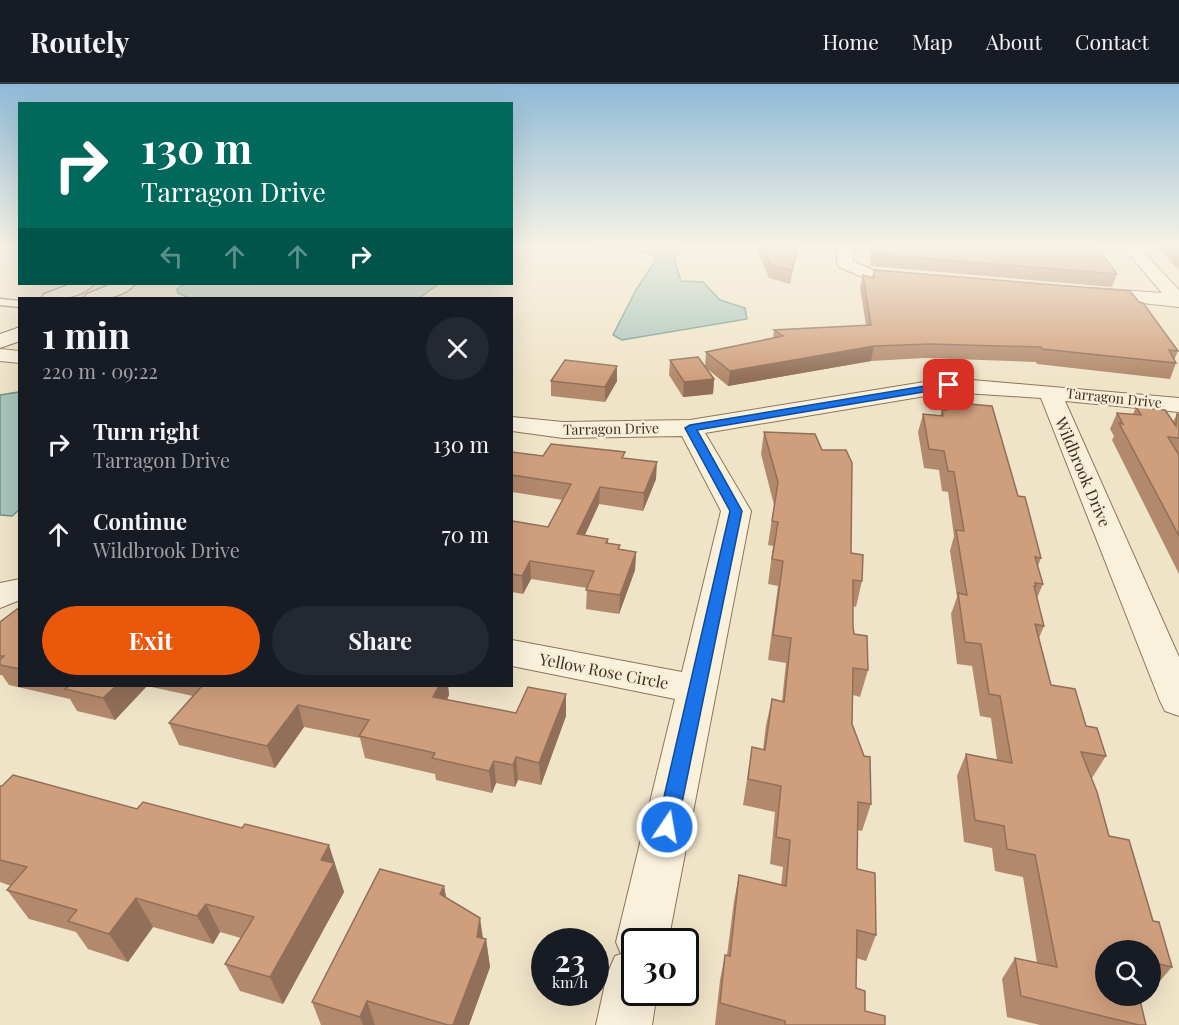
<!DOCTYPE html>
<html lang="en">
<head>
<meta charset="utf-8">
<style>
  :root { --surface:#171b24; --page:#242831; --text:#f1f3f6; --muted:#9ea1a6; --line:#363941; --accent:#ea580c }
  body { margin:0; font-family:"Playfair Display",serif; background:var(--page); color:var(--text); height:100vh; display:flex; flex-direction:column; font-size:22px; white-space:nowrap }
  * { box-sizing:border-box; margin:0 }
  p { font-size:20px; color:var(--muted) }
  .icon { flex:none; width:33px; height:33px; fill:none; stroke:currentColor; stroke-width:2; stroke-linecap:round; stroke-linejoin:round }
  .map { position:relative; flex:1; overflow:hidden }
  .drawer { position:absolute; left:18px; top:213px; width:495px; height:390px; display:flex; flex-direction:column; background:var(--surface); border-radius:0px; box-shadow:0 6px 24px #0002 }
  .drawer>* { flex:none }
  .banner { position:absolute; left:18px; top:18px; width:495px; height:183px; border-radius:0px; box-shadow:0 6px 24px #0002; background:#00695c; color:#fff; overflow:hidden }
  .controls { position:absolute; left:1095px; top:856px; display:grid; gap:12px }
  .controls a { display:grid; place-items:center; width:66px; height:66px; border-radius:50%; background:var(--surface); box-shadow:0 6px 24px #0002; font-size:30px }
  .speed { position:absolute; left:531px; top:844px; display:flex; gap:12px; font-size:30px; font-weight:700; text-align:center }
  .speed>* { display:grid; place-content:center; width:78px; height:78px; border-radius:50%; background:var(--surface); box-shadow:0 6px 24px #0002; line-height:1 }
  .speed small { font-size:15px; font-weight:400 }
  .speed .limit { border:3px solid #111; border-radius:9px; background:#fff; color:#111 }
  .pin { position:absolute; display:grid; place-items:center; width:51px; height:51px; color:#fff; margin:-26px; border-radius:12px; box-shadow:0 3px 9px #0006 }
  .me { position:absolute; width:66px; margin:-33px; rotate:12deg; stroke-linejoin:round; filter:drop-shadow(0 0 4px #0008) }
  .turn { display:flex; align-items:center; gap:21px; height:126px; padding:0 24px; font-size:27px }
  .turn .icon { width:78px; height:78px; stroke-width:2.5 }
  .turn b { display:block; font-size:42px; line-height:51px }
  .lanes { display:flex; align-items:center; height:57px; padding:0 24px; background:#0003; justify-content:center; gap:30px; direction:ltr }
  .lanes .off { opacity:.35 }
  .round { display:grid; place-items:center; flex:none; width:63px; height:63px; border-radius:32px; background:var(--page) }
  .overview { display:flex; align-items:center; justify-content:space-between; height:102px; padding:0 24px }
  h1 { font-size:36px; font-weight:700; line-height:45px }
  .button { display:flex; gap:12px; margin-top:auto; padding:12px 24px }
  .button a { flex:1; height:69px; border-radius:36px; background:var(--accent); color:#fff; font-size:24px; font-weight:700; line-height:69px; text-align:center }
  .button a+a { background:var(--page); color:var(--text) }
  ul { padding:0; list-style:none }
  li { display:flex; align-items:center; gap:18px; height:90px; padding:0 24px }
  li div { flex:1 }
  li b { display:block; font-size:22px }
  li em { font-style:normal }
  header { display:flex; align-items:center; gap:36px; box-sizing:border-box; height:84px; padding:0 30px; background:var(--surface); border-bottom:2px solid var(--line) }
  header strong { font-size:28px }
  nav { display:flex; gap:33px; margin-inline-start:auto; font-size:21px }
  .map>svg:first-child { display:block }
  .water { fill:#a9c4bc; stroke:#6f938a; stroke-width:1.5 }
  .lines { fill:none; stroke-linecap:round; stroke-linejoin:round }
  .service-casing { stroke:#8d765c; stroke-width:3 }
  .minor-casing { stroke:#8d765c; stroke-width:2 }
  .secondary-casing { stroke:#6f573f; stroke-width:2 }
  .service { fill:#faf1dc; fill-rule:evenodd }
  .minor { fill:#faf1dc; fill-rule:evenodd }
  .secondary { fill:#faf1dc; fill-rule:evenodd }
  .wall { fill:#b2896c }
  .shaded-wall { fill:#916f58 }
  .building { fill:#cf9f7d; stroke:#916f58; stroke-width:1.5 }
  .route { fill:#1a73e8; stroke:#114b97; stroke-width:1.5 }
  .labels { text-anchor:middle; stroke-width:5; stroke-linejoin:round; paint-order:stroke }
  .far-street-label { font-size:14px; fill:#3d2e20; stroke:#f7eed8 }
  .street-label { font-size:16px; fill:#3d2e20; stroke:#f7eed8 }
</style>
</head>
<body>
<header>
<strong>Routely</strong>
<nav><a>Home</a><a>Map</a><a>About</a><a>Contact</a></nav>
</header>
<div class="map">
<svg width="1179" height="941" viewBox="0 0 1179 941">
  <rect width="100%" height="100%" fill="#f0e4c8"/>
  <g class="water">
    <polygon points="586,163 681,163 674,175 681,197 703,198 720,216 745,224 747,235 622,256 613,251 636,206 655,177 654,170 636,166"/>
    <polygon points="184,200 439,200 419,214 189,214 178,209 177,205"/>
    <polygon points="19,308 19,426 12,432 0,431 0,311"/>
  </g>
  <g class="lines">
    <g class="service-casing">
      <polygon id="service" points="0,215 20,217 20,223 0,221"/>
    </g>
    <g class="minor-casing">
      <g id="minor">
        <polygon points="837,163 853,163 853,177 873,186 914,190 920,191 923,195 920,199 914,200 869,196 839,183 837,179"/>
        <polygon points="1123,163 1139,163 1179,206 1179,223 1086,213 1083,209 1086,205 1092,204 1162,209"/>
        <polygon points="0,265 20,267 20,279 0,277"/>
        <polygon points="949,294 1179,314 1179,328 1065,317 1179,573 1179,632 1165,627 1160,617 1041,314 949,308 705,349 751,427 668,858 634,858 634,909 657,909 652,941 596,941 607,891 615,872 621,870 616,858 675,615 512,582 512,556 682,588 721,427 682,352 563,354 512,347 512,333 563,338 690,336"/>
        <polygon points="20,495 20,516 0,524 0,499"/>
      </g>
    </g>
    <g class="secondary-casing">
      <g id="secondary">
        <path d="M70,200H94C83,214 58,216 41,214L44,210Z"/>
        <path d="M111,200H135C125,214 100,216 84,214L87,210Z"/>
        <polygon points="20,243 20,257 0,264 0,250"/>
      </g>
    </g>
    <use href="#service" class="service"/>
    <use href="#minor" class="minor"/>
    <use href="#secondary" class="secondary"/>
  </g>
  <g class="wall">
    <polygon points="756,163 798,163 790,200 769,194"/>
    <polygon points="870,163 1097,163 1117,190 1112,203 871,182"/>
    <polygon points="1157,163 1179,163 1179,186"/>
    <polygon points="874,186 1178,267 1174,276 1176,279 1170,295 1037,280 1036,278 925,274 871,277 728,302 705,283 714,295 713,310 683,313 669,291 670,276 705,283 706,268 773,254 774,246 866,241 860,204 863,191 872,193"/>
    <polygon points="551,297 617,297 605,318 551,312"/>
    <polygon points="945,318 1018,412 1041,474 1038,482 1043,500 1037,514 1044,542 1039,554 1051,601 1086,642 1106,672 1092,694 1091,694 1109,752 1153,837 1172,883 1154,904 1150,903 1150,867 1106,867 1146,941 1040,941 1007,933 1002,895 1015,874 1037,879 1023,793 995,787 992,764 964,758 957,692 966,670 997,676 991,634 980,632 972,582 957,580 951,530 957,513 950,467 954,452 948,408 942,407 939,386 924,384 918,348 923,330 940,332"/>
    <polygon points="1136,323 1173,338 1177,330 1179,330 1179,369 1178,369 1179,371 1179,490 1112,356 1114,352 1110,345 1117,329 1133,330"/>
    <polygon points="764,348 851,469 862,497 856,523 853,522 853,542 854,550 868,586 860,613 853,611 852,640 871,720 862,747 857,746 857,785 876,851 866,877 856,874 856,904 865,927 885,941 715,941 720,896 725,871 727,871 734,817 739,791 781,801 783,783 770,780 775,728 743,721 752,663 763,666 766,641 772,615 782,617 786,579 768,576 778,502 768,500 773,462 768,461 774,421 761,370"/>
    <polygon points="512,368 543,372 624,374 656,395 643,427 599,420 585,451 608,455 608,459 620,461 619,465 636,468 635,486 619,530 586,525 587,504 531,495 523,510 512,508 512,437 548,443 563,416 512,408"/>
    <polygon points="20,523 20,602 448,602 449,611 447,616 516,629 566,632 541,701 518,696 515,703 496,699 492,709 436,696 435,690 365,674 360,654 304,643 275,684 179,661 169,639 193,612 147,602 115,636 77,627 70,615 9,601 2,591 0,591 0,538"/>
    <polygon points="0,702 339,790 338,791 344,808 283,920 240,907 225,880 241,854 220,848 213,860 153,843 128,878 88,865 76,848 29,835 7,806 11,802 0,798"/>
    <polygon points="444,802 446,813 483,854 486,855 490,883 469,941 321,941 312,918"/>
  </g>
  <g class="shaded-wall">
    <polygon points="874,262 871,277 728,302 730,287"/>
    <polygon points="617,282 617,297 605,318 605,303"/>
    <polygon points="714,295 713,310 683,313 684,298"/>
    <polygon points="657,378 656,395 643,427 644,409"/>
    <polygon points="600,403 599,420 577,468 577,450"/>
    <polygon points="636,468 635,486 619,530 620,511"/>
    <polygon points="530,477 531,495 523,510 522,492"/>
    <polygon points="116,602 147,602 115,636 103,614"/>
    <polygon points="439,602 448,602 449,611 436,635 433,613"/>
    <polygon points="566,610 566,632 541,701 539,679"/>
    <polygon points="298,621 304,643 275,684 267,662"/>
    <polygon points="516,673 518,696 515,703 513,681"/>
    <polygon points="494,677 496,699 492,709 489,687"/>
    <polygon points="329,761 344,808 283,920 270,893 321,776"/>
    <polygon points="444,802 449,830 440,810"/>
    <polygon points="136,814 153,843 128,878 109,850"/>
    <polygon points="206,820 220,848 213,860 197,832"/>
    <polygon points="480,834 484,861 486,855 490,883 469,941 453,941 477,853"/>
    <polygon points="367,917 375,941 363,941 360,933"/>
  </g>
  <g class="building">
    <polygon points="762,163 797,163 792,187 771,181"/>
    <polygon points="873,163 1097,163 1117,190 873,170"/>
    <polygon points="1174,163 1179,163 1179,168"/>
    <polygon points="874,186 1130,207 1139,218 1143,219 1178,267 1169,266 1176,279 1042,265 1041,263 929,260 874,262 730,287 706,268 783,252 774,246 871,241 863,191 874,194"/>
    <polygon points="698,273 714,295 684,298 670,276"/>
    <polygon points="565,276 617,282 605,303 551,297"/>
    <polygon points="945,318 992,322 1018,412 1025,413 1041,474 1035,473 1043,500 1035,499 1036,502 1034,502 1044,542 1035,540 1051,601 1075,605 1086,642 1097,644 1106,672 1081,668 1097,708 1109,752 1129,756 1153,837 1159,838 1172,883 1150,878 1150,867 1106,867 1106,912 1139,912 1146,941 1139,941 1021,912 1015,874 1057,883 1035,771 1007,765 1004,742 975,736 966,670 1012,679 1000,612 989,610 981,560 965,558 958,509 967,511 956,446 964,447 954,388 948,387 944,367 929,365 923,330 943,332 942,325 946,326"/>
    <polygon points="1136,323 1165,326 1176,342 1177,330 1179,330 1179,354 1168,353 1179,371 1179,452 1119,339 1123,340 1117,329 1141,331"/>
    <polygon points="764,348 815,350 822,366 846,366 852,379 851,469 863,471 862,497 853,496 853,542 854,550 867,552 868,586 853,584 852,640 864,672 870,673 871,720 858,718 857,785 875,789 876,851 857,846 856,904 865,907 865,927 885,932 885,941 785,941 785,937 720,919 725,871 730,872 739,791 786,802 790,756 776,753 781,702 748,695 752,663 765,666 772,615 784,618 791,554 773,551 783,477 772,475 778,438 772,437 778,398"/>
    <polygon points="551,360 625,368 622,374 657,378 644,409 600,403 577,450 608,455 606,459 620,461 618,465 636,468 620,511 586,506 594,487 530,477 522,492 512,490 512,437 548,443 571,400 512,391 512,368 543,372"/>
    <polygon points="20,523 20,585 0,581 0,576 4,572 0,572 0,538"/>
    <polygon points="69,602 116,602 103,614 65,605"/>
    <polygon points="202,602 439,602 433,613 516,629 528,603 566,610 539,679 516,673 513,681 494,677 489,687 432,674 435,669 359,652 369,636 298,621 267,662 169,639"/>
    <polygon points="13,691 137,725 143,718 242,744 245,740 329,761 321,776 334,779 270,893 225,880 254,833 206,820 197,832 136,814 109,850 68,837 77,826 7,806 27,783 0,776 0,702 2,702"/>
    <polygon points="380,785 444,802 440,810 480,834 477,853 486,855 453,941 448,941 367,917 360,933 312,918"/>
  </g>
  <linearGradient id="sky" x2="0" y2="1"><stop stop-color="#8fbad6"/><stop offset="0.55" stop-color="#f8f3e6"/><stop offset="1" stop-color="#f8f3e6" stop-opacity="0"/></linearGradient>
  <rect width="1179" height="295" fill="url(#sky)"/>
  <polygon class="route" points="949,298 954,301 953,303 697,346 742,427 677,743 674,749 667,751 660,749 657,743 730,427 685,344 690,341"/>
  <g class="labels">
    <g class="far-street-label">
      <text transform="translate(1114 314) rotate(6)" y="5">Tarragon Drive</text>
      <text transform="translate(611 345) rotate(-1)" y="5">Tarragon Drive</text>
    </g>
    <g class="street-label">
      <text transform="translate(1083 388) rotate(67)" y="6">Wildbrook Drive</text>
      <text transform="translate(604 587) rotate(11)" y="6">Yellow Rose Circle</text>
    </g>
  </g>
</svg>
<div class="controls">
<a><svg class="icon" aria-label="search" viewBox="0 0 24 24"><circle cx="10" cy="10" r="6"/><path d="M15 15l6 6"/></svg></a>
</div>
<div class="speed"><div>23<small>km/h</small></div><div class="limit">30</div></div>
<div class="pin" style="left:949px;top:301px;background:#d93025"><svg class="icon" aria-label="arrive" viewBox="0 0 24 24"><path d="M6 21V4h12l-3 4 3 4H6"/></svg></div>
<svg class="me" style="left:667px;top:743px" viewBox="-20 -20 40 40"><circle r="17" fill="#1a73e8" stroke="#fff" stroke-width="3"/><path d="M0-11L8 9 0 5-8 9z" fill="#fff"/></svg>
<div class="banner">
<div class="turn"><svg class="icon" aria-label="right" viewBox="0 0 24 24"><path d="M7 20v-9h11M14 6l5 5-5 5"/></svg><div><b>130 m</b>Tarragon Drive</div></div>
<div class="lanes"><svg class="icon off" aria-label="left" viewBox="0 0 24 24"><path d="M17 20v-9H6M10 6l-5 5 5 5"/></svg><svg class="icon off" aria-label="ahead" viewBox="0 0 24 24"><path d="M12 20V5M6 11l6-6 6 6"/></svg><svg class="icon off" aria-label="ahead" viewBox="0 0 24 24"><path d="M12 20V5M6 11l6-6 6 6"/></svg><svg class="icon" aria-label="right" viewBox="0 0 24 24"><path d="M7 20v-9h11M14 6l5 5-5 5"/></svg></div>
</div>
<section class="drawer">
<div class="overview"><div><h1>1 min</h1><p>220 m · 09:22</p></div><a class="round"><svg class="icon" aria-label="close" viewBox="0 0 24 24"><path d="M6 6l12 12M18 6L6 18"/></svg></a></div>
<ul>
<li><svg class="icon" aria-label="right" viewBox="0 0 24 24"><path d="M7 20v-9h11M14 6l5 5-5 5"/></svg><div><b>Turn right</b><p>Tarragon Drive</p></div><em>130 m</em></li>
<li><svg class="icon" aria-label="ahead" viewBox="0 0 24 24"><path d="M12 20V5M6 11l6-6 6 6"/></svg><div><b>Continue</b><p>Wildbrook Drive</p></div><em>70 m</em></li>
</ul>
<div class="button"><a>Exit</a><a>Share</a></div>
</section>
</div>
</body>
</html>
